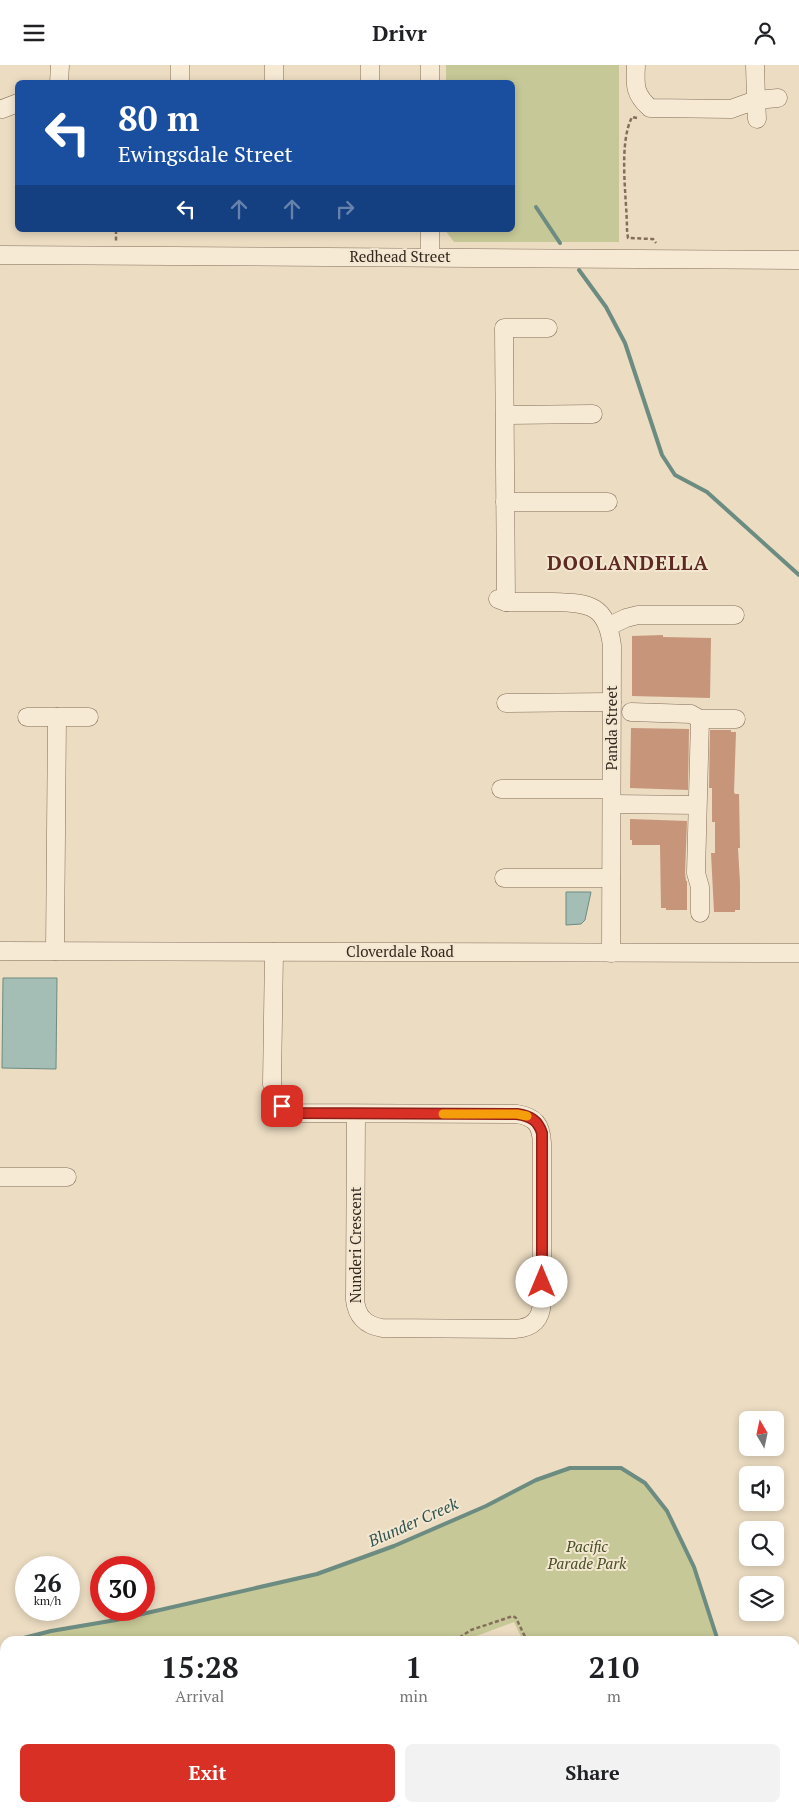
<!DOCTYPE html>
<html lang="en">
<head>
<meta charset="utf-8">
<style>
  :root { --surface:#fff; --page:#f2f2f2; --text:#202124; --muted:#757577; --accent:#d93025 }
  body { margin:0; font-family:"PT Serif",serif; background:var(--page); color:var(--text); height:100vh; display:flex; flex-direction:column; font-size:19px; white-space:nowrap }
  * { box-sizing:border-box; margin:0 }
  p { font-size:16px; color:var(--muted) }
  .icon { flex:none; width:28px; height:28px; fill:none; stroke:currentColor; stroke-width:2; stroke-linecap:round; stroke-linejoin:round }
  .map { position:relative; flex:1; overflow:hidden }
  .panel { position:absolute; left:0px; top:1571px; width:800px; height:176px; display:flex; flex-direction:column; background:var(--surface); border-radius:15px 15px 0 0; box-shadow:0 2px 8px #0003 }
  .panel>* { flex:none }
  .banner { position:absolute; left:15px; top:15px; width:500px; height:152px; border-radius:8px; box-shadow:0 2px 8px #0003; background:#1a4fa0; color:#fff; overflow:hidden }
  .needle { width:32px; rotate:351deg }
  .buttons { position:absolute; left:739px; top:1346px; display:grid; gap:10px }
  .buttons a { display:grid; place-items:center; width:45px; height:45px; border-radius:8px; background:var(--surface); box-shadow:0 2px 8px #0003; font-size:25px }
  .speed { position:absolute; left:15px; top:1491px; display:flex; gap:10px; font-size:25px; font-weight:700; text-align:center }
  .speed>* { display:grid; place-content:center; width:65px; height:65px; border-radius:50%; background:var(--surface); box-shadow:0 2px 8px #0003; line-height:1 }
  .speed small { font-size:12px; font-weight:400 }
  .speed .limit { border:8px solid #d22; background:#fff; color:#111 }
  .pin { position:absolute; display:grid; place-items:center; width:42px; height:42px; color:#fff; margin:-21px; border-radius:10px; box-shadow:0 2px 8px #0006 }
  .me { position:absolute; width:55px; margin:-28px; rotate:0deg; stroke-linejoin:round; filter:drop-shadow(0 0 4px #0008) }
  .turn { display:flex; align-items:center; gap:18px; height:105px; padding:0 20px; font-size:22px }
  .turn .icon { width:65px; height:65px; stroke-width:2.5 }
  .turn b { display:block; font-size:35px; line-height:42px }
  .lanes { display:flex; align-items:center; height:48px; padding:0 20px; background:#0003; justify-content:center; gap:25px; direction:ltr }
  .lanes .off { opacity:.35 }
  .eta { display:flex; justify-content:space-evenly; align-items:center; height:85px; text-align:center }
  .eta b { font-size:30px; font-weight:700; line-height:35px }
  .action { display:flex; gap:10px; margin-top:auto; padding:10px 20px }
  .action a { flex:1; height:58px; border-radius:8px; background:var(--accent); color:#fff; font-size:20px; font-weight:700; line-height:58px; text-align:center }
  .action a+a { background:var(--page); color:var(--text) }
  header { display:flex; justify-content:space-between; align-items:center; height:65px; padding:0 20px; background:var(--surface); font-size:22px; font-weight:700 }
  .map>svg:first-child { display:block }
  .green { fill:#c6c897 }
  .water { fill:#a4beb5; stroke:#6c8b81 }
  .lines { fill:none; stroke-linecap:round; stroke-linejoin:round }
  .stream { stroke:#6c8b81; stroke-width:4 }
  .building { fill:#c7957a }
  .minor-casing { stroke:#846e5b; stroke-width:19 }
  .path { stroke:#846e5b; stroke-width:2.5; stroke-dasharray:4 2.5; stroke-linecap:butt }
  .minor { stroke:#f6ead5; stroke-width:18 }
  .route-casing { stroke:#8d1f18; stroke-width:12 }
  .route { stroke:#d93025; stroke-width:9 }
  .slow { stroke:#f59e0b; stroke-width:9 }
  .labels { text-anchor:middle; stroke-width:4; stroke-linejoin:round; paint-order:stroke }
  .street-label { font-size:15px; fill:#34271e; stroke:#f3e7d1 }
  .park-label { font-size:15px; font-style:italic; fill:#484f26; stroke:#f3e7d1 }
  .water-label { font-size:16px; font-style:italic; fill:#2e534e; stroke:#f3e7d1 }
  .district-label { font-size:20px; font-weight:bold; letter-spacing:1px; fill:#5e2920; stroke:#f3e7d1 }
</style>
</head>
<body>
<header><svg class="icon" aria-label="menu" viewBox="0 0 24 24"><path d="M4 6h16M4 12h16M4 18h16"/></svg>Drivr<svg class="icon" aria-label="person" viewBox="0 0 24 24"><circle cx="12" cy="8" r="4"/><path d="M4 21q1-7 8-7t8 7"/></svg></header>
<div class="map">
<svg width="799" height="1747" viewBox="0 0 799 1747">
  <rect width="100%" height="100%" fill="#ebdcc2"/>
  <g class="green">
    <polygon points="446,0 619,0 619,177 454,177 445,165 512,165 512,18 446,17"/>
    <polygon points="570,1403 621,1403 645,1418 667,1446 694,1502 718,1576 523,1576 514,1557 463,1576 12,1576 51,1566 116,1555 317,1509 394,1481 486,1441 536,1415"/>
    <polygon points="5,1583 5,1742 207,1743 206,1747 0,1747 0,1588"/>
    <polygon points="785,1742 789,1747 601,1747 599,1743"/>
  </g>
  <g class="water">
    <polygon points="566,827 591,827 585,855 581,859 566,860"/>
    <polygon points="3,913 57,913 56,1004 2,1003"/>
  </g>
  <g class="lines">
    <g class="stream">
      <polyline points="536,142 560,178"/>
      <polyline points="579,205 606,242 625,278 662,390 675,410 707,427 799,510"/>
      <polyline points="12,1576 51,1566 116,1555 317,1509 394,1481 486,1441 536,1415 570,1403 621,1403 645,1418 667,1446 694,1502 718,1576"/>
      <polyline points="0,1587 5,1583"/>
      <polyline points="785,1742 789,1747"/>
    </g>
  </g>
  <g class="building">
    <polygon points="663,570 663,572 711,573 710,633 632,631 632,571"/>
    <polygon points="631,663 689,664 688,725 630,723"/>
    <polygon points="710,665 731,665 731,667 736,667 734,727 735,729 739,729 740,783 738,783 740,818 740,845 735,845 735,847 714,847 711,788 715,788 715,757 712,757 712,723 709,723"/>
    <polygon points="630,754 687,756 685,808 686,816 687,816 687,845 666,845 666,843 661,843 660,780 632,780 632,775 630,775"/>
  </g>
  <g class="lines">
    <g class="minor-casing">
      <g id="minor">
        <polyline points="430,0 430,18"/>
        <path d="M636,0C635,20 634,29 650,43L731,44L756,35L757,54"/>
        <polyline points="755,0 756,35 778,33"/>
        <polyline points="59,18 60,0"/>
        <polyline points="180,18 180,0"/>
        <polyline points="274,18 274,0"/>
        <polyline points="370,18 370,0"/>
        <polyline points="2,44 18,38"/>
        <polyline points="0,190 799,195"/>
        <polyline points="430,192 430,165"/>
        <polyline points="505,350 593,349"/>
        <polyline points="505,437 608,437"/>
        <path d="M498,534L506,537C522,537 537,537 553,537C590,538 607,540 612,581L611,888"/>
        <polyline points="506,537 504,263 548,263"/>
        <polyline points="609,561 626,553 638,550 735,550"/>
        <polyline points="506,638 612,637"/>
        <polyline points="631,647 691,649 700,654 736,654"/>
        <polyline points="27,652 89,652"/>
        <polyline points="501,724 611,724"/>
        <polyline points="612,739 697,740"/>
        <polyline points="504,813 611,813"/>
        <polyline points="700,848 700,822 696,808 700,654"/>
        <polyline points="0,886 799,888"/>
        <polyline points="55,886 57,652"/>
        <path d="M274,887L272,1019C275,1035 281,1043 297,1048L517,1049C535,1052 541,1059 542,1078V1237C541,1255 532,1263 515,1264L382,1263C365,1260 357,1252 355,1235L356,1049"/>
        <polyline points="0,1112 67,1112"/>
        <polyline points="470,1742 475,1747"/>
        <polyline points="210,1747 211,1742"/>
      </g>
    </g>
    <g class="path">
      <path d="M637,53L632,52C618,80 627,133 627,165L628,173L653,174L656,178"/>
      <polyline points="116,165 116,176"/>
      <polyline points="454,1576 471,1565 513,1551 516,1553 527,1576"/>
      <polyline points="603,1742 605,1747"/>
    </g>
    <use href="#minor" class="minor"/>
  </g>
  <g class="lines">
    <g class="route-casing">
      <path id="route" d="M282,1041L297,1048L517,1049C530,1051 538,1055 542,1068V1217"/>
    </g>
    <use href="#route" class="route"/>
    <polyline class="slow" points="443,1049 517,1049 527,1051"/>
  </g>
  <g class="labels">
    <g class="street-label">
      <text x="400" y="197">Redhead Street</text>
      <text transform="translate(612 663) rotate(-90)" y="5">Panda Street</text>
      <text x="400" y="892">Cloverdale Road</text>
      <text transform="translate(356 1180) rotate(-90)" y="5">Nunderi Crescent</text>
    </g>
    <g class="park-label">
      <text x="587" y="1487">Pacific<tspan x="587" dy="17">Parade Park</tspan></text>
    </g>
    <g class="water-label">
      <text transform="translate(413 1457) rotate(-24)" y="6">Blunder Creek</text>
    </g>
    <g class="district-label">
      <text x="628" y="505">DOOLANDELLA</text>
    </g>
  </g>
</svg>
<div class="buttons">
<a><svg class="needle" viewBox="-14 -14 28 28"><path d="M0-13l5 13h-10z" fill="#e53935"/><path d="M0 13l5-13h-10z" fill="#757577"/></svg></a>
<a><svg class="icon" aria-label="sound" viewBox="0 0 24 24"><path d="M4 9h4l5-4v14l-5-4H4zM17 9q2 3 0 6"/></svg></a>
<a><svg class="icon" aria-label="search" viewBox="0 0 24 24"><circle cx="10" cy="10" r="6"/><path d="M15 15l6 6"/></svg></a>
<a><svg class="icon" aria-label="layers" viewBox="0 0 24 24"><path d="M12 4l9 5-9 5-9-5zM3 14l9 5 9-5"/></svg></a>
</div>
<div class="speed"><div>26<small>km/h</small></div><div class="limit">30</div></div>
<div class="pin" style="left:282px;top:1041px;background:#d93025"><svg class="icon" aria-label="arrive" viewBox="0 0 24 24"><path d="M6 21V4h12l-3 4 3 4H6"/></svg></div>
<svg class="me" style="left:542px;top:1217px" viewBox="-20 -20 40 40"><circle r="19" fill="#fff"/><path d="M0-13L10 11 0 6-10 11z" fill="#d93025"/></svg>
<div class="banner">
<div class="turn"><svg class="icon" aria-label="left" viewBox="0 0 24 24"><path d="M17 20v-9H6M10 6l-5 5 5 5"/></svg><div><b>80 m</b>Ewingsdale Street</div></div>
<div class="lanes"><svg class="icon" aria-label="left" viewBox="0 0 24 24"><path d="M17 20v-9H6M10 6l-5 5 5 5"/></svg><svg class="icon off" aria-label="ahead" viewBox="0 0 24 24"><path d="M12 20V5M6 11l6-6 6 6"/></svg><svg class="icon off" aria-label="ahead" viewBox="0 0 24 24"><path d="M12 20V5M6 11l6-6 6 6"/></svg><svg class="icon off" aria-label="right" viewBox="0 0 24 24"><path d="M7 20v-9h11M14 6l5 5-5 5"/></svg></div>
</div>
<section class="panel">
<div class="eta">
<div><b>15:28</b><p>Arrival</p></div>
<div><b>1</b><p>min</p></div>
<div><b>210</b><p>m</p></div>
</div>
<div class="action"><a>Exit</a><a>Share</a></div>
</section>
</div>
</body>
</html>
